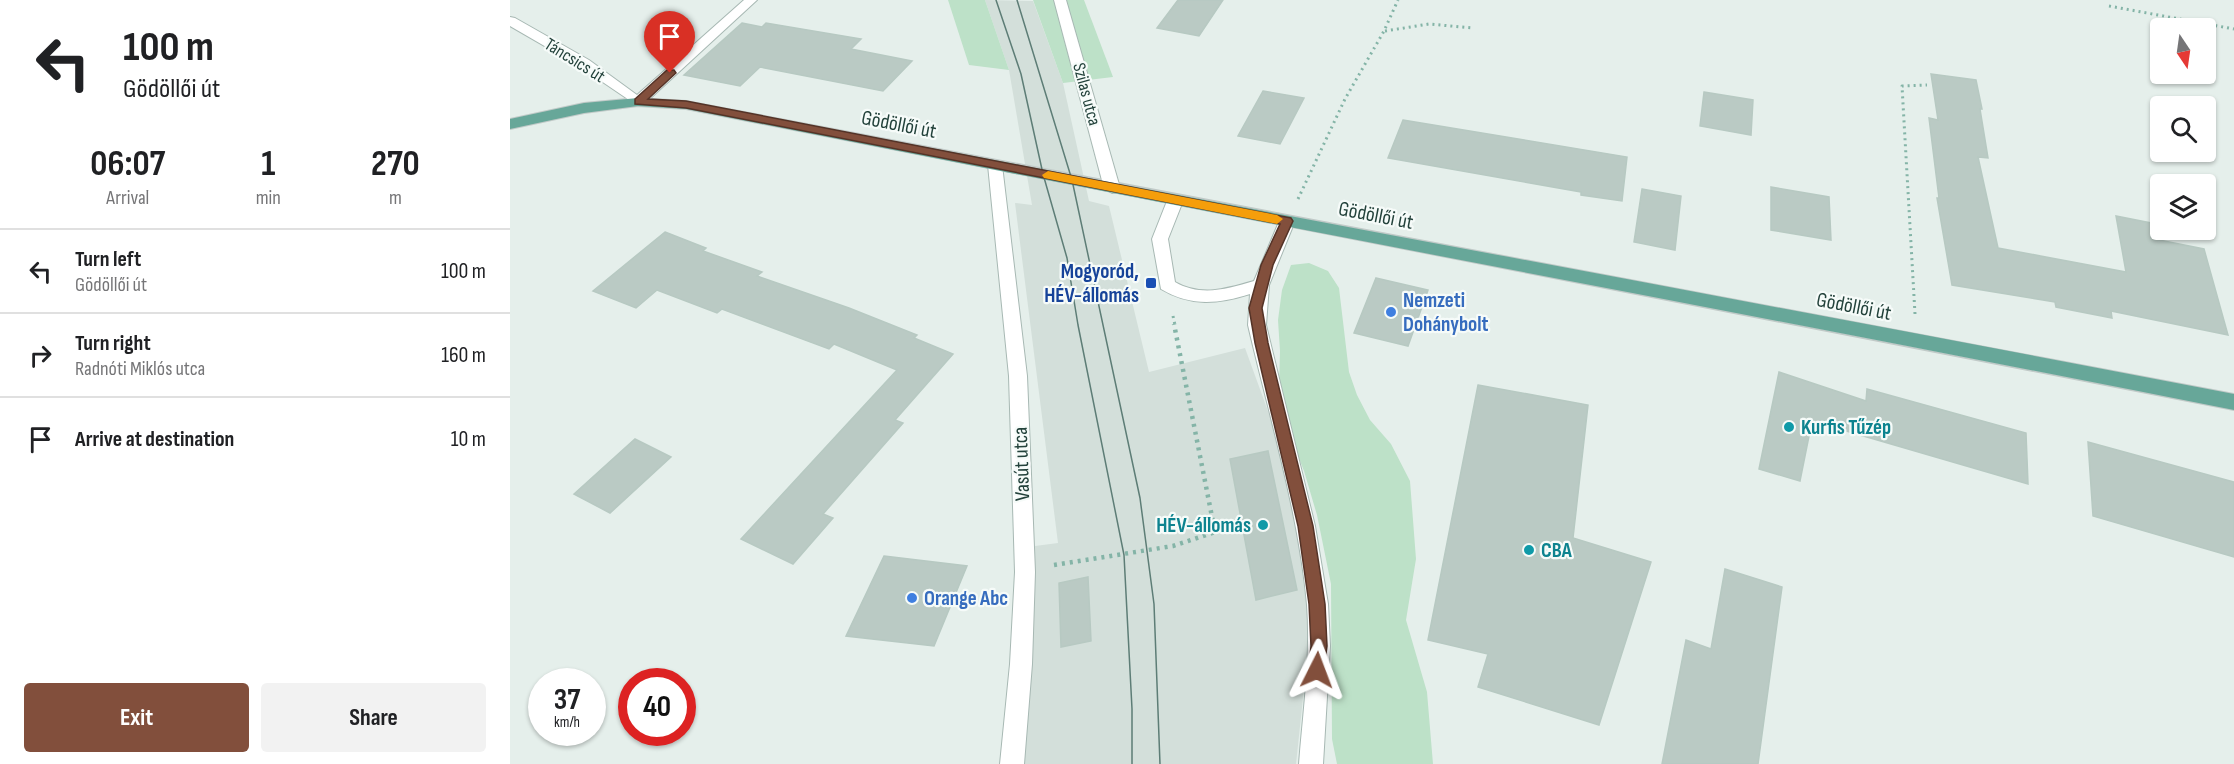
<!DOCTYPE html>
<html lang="en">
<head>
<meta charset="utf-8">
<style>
  :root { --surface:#fff; --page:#f2f2f2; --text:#202124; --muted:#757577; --line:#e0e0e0; --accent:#824f3c }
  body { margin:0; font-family:"Sofia Sans Condensed",sans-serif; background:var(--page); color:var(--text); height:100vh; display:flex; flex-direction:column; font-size:22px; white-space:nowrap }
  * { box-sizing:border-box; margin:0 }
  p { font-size:20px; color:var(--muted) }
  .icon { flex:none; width:33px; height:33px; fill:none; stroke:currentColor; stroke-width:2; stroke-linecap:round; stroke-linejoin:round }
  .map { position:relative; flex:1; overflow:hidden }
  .side { display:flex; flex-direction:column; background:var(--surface); width:510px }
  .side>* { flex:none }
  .guide { background:#fff; color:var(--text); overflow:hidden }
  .needle { width:39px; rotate:167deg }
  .tools { position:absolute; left:1640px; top:18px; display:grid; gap:12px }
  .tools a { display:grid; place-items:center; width:66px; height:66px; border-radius:6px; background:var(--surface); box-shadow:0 2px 4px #0004; font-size:30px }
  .speed { position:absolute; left:18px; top:668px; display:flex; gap:12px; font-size:30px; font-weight:700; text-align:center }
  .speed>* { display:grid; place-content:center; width:78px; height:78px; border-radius:50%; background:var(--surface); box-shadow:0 2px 4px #0004; line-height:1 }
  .speed small { font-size:15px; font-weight:400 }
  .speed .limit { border:9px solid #d22; background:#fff; color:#111 }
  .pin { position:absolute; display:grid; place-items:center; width:51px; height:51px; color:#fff; margin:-62px -26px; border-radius:50% 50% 50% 0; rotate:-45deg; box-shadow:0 0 6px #0007 }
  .pin .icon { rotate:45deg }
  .me { position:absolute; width:66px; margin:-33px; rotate:3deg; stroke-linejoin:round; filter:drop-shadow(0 0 4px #0008) }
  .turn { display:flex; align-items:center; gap:21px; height:126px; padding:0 24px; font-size:27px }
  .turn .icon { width:78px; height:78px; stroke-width:2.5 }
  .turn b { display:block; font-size:42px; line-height:51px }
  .eta { display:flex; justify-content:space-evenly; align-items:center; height:102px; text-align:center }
  .eta b { font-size:36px; font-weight:700; line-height:42px }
  .action { display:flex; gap:12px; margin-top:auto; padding:12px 24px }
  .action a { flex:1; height:69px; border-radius:6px; background:var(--accent); color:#fff; font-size:24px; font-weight:700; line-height:69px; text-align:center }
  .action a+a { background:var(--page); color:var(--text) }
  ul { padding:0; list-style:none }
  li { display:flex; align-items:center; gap:18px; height:84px; padding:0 24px; border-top:2px solid var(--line) }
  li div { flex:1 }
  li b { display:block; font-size:22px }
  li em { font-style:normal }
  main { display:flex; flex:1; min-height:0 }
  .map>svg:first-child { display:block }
  .built { fill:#d3dfda }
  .green { fill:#bde1c8 }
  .building { fill:#bacac4; stroke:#b7c9c2; stroke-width:1.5 }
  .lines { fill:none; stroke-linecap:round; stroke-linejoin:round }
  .minor-casing { stroke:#a7b8b3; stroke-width:2 }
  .major-casing { stroke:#c1cac8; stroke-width:2 }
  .path-far1 { stroke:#84b4a7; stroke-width:3; stroke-dasharray:2 4; stroke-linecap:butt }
  .path { stroke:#84b4a7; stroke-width:4.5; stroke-dasharray:3 5; stroke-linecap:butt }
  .minor { fill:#fff; fill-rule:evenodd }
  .major { fill:#67a799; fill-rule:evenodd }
  .tram { stroke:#5d7d76; stroke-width:1.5 }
  .route { fill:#824f3c; stroke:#543327; stroke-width:1.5 }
  .slow { fill:#f59e0b }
  .transit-dot { fill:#1a4fb4; stroke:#f6fbf9; stroke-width:2 }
  .shop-dot { fill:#3f7fe0; stroke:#f6fbf9; stroke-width:2 }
  .culture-dot { fill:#0f9aa8; stroke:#f6fbf9; stroke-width:2 }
  .labels { text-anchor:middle; stroke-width:4.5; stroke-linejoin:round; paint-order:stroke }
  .far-street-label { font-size:18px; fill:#23423b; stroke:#f6fbf9 }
  .street-label { font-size:21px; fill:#23423b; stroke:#f6fbf9 }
  .transit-label { font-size:21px; font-weight:bold; fill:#164399; stroke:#f6fbf9; text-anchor:end }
  .shop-label { font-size:21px; font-weight:bold; fill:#366cbe; stroke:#f6fbf9; text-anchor:start }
  .culture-label { font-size:21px; font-weight:bold; fill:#0d838f; stroke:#f6fbf9; text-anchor:start }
</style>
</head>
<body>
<main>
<section class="side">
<div class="guide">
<div class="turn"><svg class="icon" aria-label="left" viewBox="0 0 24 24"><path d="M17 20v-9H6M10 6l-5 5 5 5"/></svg><div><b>100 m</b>Gödöllői út</div></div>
</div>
<div class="eta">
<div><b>06:07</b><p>Arrival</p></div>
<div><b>1</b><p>min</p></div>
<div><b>270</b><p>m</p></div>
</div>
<ul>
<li><svg class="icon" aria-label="left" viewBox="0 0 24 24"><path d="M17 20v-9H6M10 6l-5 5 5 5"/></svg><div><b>Turn left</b><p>Gödöllői út</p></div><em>100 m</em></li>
<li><svg class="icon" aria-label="right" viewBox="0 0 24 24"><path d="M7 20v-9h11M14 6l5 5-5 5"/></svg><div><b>Turn right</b><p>Radnóti Miklós utca</p></div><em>160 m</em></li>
<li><svg class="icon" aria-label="arrive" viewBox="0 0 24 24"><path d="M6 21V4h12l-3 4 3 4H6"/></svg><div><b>Arrive at destination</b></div><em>10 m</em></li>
</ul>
<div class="action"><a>Exit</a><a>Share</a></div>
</section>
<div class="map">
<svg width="1724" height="764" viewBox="0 0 1724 764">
  <rect width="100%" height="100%" fill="#e5efeb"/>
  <polygon class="built" points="475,0 523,1 553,83 579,201 599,206 639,372 735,348 763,425 786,524 800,632 786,764 512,764 525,546 548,543 505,203 522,205 499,70"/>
  <g class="green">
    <polygon points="438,0 475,0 499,70 459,65"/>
    <polygon points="523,0 574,0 603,77 553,83"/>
    <polygon points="799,263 818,271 829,288 839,372 847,395 860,420 881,444 900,481 906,559 896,620 917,692 923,764 827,764 822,739 821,584 807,515 794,471 777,428 769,387 770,351 768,320 772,290 781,265"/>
  </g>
  <g class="building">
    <polygon points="668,0 713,0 689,36 647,28"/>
    <polygon points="232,23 252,27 256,23 351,39 341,49 402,61 373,91 250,67 230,86 174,75"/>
    <polygon points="1421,74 1466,80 1472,109 1470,109 1478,158 1468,157 1488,248 1616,272 1606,216 1641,223 1644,239 1694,249 1718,335 1601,311 1602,318 1546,307 1545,302 1442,285 1427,198 1429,198 1419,118 1428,120"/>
    <polygon points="753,91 794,98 770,144 728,136"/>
    <polygon points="1194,92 1243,100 1241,135 1190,126"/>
    <polygon points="893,120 1117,157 1112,201 1071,195 1071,192 878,158"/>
    <polygon points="1261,187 1319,197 1321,240 1261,230"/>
    <polygon points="1132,189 1171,196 1165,250 1124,242"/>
    <polygon points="155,232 196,248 193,251 252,272 247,276 339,308 407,335 404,338 443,354 385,420 393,423 313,514 323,518 283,564 231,539 387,370 324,344 319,349 212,309 207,313 147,290 126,308 83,291"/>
    <polygon points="866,278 918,290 898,346 844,333"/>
    <polygon points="1269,372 1356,401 1357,389 1516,433 1518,484 1302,421 1290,481 1249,469"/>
    <polygon points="968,385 1078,405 1063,538 1141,562 1089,725 968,687 978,654 918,640"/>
    <polygon points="125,439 161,457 100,513 64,494"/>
    <polygon points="1578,442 1724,482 1724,557 1583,516"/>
    <polygon points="758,451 787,590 746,600 720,459"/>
    <polygon points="374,556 457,566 424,646 336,636"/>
    <polygon points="1215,569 1272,587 1248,764 1152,764 1176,640 1201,649"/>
    <polygon points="578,577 581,641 551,647 549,583"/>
  </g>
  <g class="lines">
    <g class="minor-casing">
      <g id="minor">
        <polygon points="234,0 247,0 133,105 128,106 69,66 0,26 0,17 5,18 79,60 127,95"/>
        <polygon points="544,0 556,0 610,188 607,192 602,193 594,188"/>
        <polygon points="485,160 492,165 517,376 525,572 522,664 514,764 490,764 500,664 505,572 499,376 478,165"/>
        <path d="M665,196L670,197L673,201L658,239L665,282C691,297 717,289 744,281L771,217H783L785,221L759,285L756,325L805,526L818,604L820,646L813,764H789C793,711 801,658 797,605C789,514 759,415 738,325L740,294C708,304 681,307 651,289L642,239L657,201L660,197Z"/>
      </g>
    </g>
    <g class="major-casing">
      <path id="major" d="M128,98L176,101C692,201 1208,295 1724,394V410C1208,308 692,212 176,109L128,106L74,113L0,129V119L74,103Z"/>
    </g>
    <g class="path-far1">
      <polyline points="1599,6 1724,29"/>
      <polyline points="875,31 919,24 963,28"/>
      <polyline points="788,199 835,99 874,31 888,0"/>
      <polyline points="1405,314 1392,86 1417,85"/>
      <polyline points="663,316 665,325"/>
    </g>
    <polyline class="path" points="544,565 663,546 705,532 664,324"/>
    <use href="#minor" class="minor"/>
    <use href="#major" class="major"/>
    <g class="tram">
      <polyline points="486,0 511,74 533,174 557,258 568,325 614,555 622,709 622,764"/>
      <polyline points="507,0 562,180 630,498 644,604 650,764"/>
    </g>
  </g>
  <polygon class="route" points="157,70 164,70 166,73 138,99 176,101 781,218 783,221 763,265 752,308 758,343 803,526 815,604 817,646 813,675 807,678 802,675 799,670 801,646 799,604 788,526 745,343 739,308 751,265 770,224 176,108 125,104 125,99"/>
  <polygon class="slow" points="538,171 767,215 773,219 767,224 534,178 532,175"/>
  <rect class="transit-dot" x="635" y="277" width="12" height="12" rx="3"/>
  <g class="shop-dot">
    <circle cx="881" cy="312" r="6"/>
    <circle cx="402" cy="598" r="6"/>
  </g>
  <g class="culture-dot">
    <circle cx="1279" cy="427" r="6"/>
    <circle cx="753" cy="525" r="6"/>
    <circle cx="1019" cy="550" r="6"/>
  </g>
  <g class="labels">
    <g class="far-street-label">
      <text transform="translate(65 60) rotate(32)" y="6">Táncsics út</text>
      <text transform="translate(577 94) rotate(75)" y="6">Szilas utca</text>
    </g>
    <g class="street-label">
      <text transform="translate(389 124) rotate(11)" y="7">Gödöllői út</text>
      <text transform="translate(866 215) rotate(11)" y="7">Gödöllői út</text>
      <text transform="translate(1344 306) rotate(11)" y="7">Gödöllői út</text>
      <text transform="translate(511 464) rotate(-92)" y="7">Vasút utca</text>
    </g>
    <g class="transit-label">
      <text x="629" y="278">Mogyoród,<tspan x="629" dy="24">HÉV-állomás</tspan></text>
    </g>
    <g class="shop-label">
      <text x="893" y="307">Nemzeti<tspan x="893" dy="24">Dohánybolt</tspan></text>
      <text x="414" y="605">Orange Abc</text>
    </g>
    <g class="culture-label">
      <text x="1291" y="434">Kurfis Tűzép</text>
      <text x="741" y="532" text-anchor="end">HÉV-állomás</text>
      <text x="1031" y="557">CBA</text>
    </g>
  </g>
</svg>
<div class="tools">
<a><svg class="needle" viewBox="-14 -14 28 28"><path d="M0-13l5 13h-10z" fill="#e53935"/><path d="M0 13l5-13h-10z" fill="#757577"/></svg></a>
<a><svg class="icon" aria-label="search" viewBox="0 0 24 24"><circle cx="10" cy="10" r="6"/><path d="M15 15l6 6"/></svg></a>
<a><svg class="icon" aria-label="layers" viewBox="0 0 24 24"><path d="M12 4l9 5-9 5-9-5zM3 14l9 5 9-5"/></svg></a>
</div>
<div class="speed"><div>37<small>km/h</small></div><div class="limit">40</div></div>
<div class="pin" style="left:160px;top:73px;background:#d93025"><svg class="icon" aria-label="arrive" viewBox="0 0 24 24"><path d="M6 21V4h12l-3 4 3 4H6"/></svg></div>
<svg class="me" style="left:807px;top:670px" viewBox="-20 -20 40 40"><path d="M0-17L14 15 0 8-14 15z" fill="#824f3c" stroke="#fff" stroke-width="4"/></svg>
</div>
</main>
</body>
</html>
